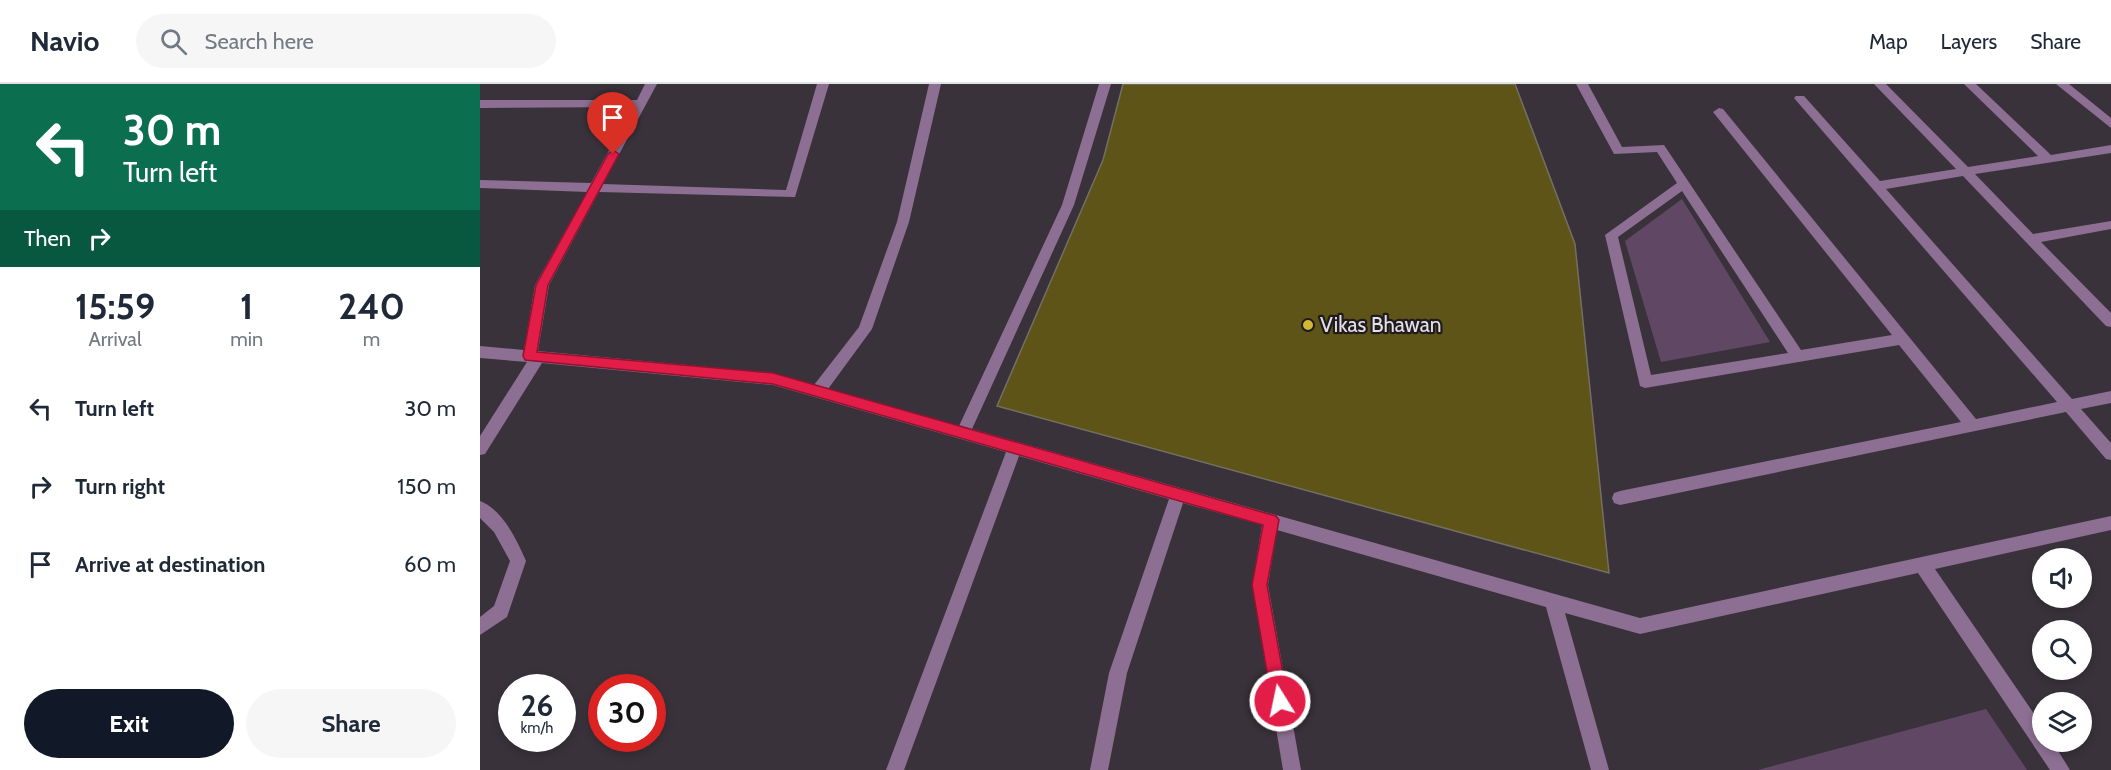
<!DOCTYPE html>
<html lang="en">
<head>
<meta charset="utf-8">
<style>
  :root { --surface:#fff; --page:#f6f6f7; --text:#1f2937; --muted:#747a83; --line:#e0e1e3; --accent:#111827 }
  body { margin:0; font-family:Cabin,sans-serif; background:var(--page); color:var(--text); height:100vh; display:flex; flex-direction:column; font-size:22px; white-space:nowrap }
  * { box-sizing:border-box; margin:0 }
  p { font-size:20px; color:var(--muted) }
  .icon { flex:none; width:33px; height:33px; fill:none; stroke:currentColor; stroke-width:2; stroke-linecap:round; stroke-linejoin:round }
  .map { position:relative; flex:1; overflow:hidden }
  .side { display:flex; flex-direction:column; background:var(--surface); width:480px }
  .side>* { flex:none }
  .hud { background:#0b6e4f; color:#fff; overflow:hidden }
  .tools { position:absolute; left:1552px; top:464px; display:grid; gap:12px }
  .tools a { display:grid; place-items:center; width:60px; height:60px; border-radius:50%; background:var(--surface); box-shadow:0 3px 9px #0003; font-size:30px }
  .speed { position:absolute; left:18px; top:590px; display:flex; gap:12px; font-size:30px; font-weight:700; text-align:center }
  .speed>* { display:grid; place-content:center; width:78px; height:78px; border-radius:50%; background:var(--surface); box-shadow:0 3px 9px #0003; line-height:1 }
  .speed small { font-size:15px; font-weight:400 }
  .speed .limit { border:9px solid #d22; background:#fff; color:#111 }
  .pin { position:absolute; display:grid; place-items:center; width:51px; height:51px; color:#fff; margin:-62px -26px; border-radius:50% 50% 50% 0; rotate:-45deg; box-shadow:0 0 6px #0007 }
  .pin .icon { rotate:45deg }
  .me { position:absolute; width:66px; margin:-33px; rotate:350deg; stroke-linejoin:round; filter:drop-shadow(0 0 4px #0008) }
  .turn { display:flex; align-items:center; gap:21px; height:126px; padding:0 24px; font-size:27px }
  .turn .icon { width:78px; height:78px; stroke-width:2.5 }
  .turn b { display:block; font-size:42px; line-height:51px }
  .then { display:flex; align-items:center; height:57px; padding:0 24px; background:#0003; gap:12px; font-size:22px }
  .eta { display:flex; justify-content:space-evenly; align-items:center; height:102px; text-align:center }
  .eta b { font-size:36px; font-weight:800; line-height:42px }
  .cta { display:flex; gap:12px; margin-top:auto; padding:12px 24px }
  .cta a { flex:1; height:69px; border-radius:36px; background:var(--accent); color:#fff; font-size:24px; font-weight:800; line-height:69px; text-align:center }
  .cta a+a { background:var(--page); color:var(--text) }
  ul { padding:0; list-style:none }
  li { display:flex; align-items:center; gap:18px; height:78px; padding:0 24px }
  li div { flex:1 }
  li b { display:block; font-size:22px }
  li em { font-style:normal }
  header { display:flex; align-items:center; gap:36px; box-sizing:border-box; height:84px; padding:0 30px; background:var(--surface); border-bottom:2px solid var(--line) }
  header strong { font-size:28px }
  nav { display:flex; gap:33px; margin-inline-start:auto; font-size:21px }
  .search { width:420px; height:54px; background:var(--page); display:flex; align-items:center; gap:15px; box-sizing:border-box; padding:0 21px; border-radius:33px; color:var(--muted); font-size:22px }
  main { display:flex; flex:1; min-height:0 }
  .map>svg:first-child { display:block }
  .green { fill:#604865 }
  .building { fill:#5f5417; stroke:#727064; stroke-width:1.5 }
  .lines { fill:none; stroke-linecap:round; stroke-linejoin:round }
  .minor { fill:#8d6f93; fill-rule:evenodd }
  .route { fill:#e11d48; stroke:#92132f; stroke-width:1.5 }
  .poi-dot { fill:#cfb837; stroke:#1f1b1f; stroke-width:2 }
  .labels { text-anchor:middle; stroke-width:4.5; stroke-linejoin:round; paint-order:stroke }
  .poi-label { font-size:21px; fill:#e5e0e6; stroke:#1f1b1f; text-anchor:start }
</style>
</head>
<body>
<header>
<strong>Navio</strong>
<div class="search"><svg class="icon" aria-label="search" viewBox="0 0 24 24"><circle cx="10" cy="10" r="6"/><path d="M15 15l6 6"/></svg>Search here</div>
<nav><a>Map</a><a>Layers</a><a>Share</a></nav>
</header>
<main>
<section class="side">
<div class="hud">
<div class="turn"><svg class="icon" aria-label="left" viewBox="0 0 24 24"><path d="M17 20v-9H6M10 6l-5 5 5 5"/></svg><div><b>30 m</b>Turn left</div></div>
<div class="then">Then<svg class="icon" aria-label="right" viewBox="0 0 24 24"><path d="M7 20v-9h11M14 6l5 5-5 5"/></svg></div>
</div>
<div class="eta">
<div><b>15:59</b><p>Arrival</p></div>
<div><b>1</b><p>min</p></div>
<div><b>240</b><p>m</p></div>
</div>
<ul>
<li><svg class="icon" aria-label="left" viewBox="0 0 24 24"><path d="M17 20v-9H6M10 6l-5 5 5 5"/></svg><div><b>Turn left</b></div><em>30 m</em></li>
<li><svg class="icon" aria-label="right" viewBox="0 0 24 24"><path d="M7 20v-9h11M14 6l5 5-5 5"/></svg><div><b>Turn right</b></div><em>150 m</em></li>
<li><svg class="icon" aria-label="arrive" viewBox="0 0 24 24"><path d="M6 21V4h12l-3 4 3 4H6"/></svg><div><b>Arrive at destination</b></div><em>60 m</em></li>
</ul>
<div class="cta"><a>Exit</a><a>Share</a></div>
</section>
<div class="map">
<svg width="1631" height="686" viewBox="0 0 1631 686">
  <rect width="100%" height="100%" fill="#39323b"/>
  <g class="green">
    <polygon points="1202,115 1290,258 1181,278 1145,157"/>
    <polygon points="1506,625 1547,686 1278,686"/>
  </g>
  <polygon class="building" points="643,0 1035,0 1095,160 1129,489 517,322 623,76"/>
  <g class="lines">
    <g class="minor">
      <polygon points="165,0 177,0 123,100 306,106 337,0 349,0 315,113 119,108 69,201 58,267 293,289 334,301 379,243 417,138 449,0 461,0 429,138 392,245 348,305 479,342 582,121 619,0 631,0 594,121 492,345 1160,534 1631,432 1631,446 1455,485 1563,643 1563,657 1572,657 1590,686 1570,686 1438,489 1160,550 1085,529 1129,686 1111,686 1066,523 797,446 788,501 821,686 803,686 772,501 782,441 703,419 647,589 628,686 610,686 629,589 689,415 539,372 424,686 406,686 526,368 293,301 62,279 5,370 0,371 0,352 47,278 0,274 0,262 44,266 55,201 107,108 0,104 0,96 111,99 153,23 0,24 0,16 157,16"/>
      <path d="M1096,0H1108L1142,63L1184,61L1321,266L1412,251L1233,28L1239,24L1243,25L1496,335L1577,318L1314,14L1316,12H1324L1400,97L1476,85L1394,0H1406L1488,83L1558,72L1484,0H1496L1571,71L1631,61V69L1495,90L1553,150L1631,137V145L1561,158L1631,229V243L1626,242L1483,92L1406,105L1592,315L1631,307V319L1601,325L1631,359V376L1626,375L1586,328L1140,421L1134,419L1132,414L1134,409L1140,407L1481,338L1419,261L1165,304L1160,302L1125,151L1197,99L1177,68L1134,70ZM1202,107L1308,269L1171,291L1138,153Z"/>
      <polygon points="1576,0 1589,0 1631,34 1631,44"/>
      <path d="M0,417C23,426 37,456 46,477L27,533L0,551V533L14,522L30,477L14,448L0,434Z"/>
    </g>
  </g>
  <polygon class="route" points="133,66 139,70 68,201 57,268 293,289 796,432 799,436 787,501 808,617 806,622 800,625 794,622 792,617 772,501 783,441 293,300 45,276 43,272 56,201 128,70"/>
  <circle class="poi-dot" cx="828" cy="241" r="6"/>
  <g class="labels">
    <g class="poi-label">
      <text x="840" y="248">Vikas Bhawan</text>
    </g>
  </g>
</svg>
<div class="tools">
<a><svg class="icon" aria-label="sound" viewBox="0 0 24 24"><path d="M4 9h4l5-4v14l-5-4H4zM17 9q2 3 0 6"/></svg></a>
<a><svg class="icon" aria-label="search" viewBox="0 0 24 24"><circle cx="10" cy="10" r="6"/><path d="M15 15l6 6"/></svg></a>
<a><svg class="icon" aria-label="layers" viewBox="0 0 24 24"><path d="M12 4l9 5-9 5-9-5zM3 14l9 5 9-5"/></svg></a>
</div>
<div class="speed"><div>26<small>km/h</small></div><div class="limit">30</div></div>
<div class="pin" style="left:133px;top:70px;background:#d93025"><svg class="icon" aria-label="arrive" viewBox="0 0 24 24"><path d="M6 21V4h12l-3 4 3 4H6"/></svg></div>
<svg class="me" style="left:800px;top:617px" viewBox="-20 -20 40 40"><circle r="17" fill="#e11d48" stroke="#fff" stroke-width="3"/><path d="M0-11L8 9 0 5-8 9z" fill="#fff"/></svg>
</div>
</main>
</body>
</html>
